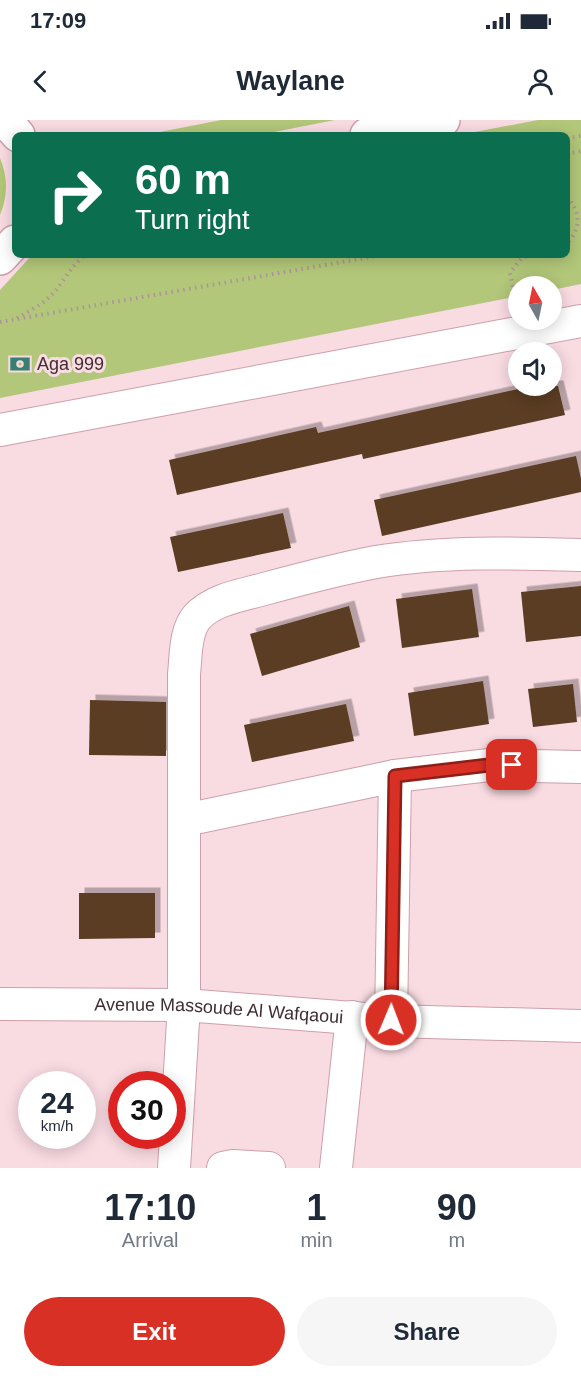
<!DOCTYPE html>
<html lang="en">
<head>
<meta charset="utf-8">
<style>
  :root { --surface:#fff; --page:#f6f6f7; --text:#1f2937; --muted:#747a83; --accent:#d93025 }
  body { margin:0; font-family:Helvetica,sans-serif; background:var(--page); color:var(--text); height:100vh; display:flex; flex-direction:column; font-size:22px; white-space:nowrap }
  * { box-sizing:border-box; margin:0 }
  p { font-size:20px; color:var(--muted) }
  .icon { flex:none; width:33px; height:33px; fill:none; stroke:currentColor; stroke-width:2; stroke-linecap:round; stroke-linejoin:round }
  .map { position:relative; height:1048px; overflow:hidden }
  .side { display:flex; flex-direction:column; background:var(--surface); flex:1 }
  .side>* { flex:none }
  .guide { position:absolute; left:12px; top:12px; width:558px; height:126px; border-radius:9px; box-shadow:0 3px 15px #0003; background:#0b6e4f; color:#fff; overflow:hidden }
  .needle { width:39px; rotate:351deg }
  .fabs { position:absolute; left:508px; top:156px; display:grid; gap:12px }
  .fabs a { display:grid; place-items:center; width:54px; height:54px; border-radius:50%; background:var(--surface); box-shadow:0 3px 15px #0003; font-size:30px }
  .speed { position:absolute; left:18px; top:951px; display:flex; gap:12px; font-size:30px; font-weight:700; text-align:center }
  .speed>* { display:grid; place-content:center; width:78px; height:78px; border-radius:50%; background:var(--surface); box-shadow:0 3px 15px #0003; line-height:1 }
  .speed small { font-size:15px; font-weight:400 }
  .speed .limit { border:9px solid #d22; background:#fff; color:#111 }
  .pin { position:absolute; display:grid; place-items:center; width:51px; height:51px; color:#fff; margin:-26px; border-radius:12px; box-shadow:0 3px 9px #0006 }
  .me { position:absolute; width:66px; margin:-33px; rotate:1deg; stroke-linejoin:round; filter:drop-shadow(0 0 4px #0008) }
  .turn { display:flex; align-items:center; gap:21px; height:126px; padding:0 24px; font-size:27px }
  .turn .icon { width:78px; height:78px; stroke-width:2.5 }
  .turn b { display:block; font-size:42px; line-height:51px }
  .eta { display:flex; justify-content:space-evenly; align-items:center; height:102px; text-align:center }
  .eta b { font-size:36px; font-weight:800; line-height:42px }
  .button { display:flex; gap:12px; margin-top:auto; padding:12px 24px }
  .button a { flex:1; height:69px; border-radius:36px; background:var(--accent); color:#fff; font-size:24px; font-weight:800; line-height:69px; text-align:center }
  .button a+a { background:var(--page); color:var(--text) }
  .status { display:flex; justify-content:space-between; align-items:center; height:42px; padding:0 30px; background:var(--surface); direction:ltr }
  .status svg { height:16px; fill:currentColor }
  header { display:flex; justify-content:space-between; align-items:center; height:78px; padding:0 24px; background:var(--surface); font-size:27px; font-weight:800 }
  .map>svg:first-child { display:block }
  .green { fill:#b2c779 }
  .building { fill:#5a3c22; filter:url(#shadow) }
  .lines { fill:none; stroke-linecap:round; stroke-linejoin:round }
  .street-casing { stroke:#ce9fab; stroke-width:34 }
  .primary-casing { stroke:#ce9fab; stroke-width:36 }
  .path { stroke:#ae949a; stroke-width:4; stroke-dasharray:1.5 4.5; stroke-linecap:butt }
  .street { stroke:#fff; stroke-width:32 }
  .primary { stroke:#fff; stroke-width:33 }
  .route-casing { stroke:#8d1f18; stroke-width:15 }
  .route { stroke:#d93025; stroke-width:10 }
  .labels { text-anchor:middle; stroke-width:6; stroke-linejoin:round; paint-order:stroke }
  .poi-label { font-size:18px; fill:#402d32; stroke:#f9dbe2; text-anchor:start }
  .street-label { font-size:18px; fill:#402d32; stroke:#f9dbe2 }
</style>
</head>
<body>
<div class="status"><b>17:09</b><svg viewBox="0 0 49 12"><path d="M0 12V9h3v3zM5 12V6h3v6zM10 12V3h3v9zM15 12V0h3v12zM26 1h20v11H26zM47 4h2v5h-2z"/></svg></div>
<header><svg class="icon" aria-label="back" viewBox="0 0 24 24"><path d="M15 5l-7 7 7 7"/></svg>Waylane<svg class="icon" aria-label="person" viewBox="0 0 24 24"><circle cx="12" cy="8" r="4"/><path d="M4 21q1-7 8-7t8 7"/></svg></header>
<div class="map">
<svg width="581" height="1048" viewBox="0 0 581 1048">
  <defs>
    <filter id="shadow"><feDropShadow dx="5.5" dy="-5.5" stdDeviation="0" flood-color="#0004"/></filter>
  </defs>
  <rect width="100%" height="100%" fill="#f9dbe2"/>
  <g class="green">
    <polygon points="221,0 335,0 259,15 145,15"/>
    <polygon points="538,0 581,0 581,164 552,170 552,166 519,166 519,176 0,278 0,170 32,135 567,135 567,15 459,15"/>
    <path d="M0,38C8,58 8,75 0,95Z"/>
  </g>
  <g class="building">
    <polygon points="532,266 558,266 565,295 363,339 362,334 177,375 169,340 316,307 318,313"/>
    <polygon points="576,336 581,359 581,372 382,416 374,380"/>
    <polygon points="283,393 291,428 178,452 170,417"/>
    <polygon points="581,466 581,516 526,522 521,472"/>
    <polygon points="472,469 479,517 402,528 396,479"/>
    <polygon points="349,486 360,527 262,556 250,514"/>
    <polygon points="483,561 489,604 414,616 408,573"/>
    <polygon points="573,564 577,602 533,607 528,569"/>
    <polygon points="90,580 166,582 166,636 89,635"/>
    <polygon points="346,584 354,621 252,642 244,605"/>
    <polygon points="79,773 155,773 155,818 79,819"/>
  </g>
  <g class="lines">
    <g class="street-casing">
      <g id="street">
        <polyline points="0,310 581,201"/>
        <polyline points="185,700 395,656 489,645 581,647"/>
        <path id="s1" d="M0,884L184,885L391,901L581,906"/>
        <polyline points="391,901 395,656"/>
        <path d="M174,1048L184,885V554C186,536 185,511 197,497C213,479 243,475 264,469C301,459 338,449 376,442C443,431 513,433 581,435"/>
        <polyline points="223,1048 233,1046 269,1048"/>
        <polyline points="336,1048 352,897"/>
      </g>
    </g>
    <g class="primary-casing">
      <g id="primary">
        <polyline points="5,0 18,15"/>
        <polyline points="367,15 443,0"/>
        <polyline points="0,138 15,122"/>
      </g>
    </g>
    <g class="path">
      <polyline points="567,18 581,16"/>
      <polyline points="567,34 581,31"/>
      <path d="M567,77C581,91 581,110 567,123"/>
      <polyline points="517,184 510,153 521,139 529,135"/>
      <path d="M17,198C31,190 47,182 57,169C66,157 73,144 85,135"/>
      <polyline points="0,202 382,135"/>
    </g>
    <use href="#street" class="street"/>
    <use href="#primary" class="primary"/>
  </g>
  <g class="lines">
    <g class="route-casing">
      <polyline id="route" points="391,900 395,656 489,645 512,645"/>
    </g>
    <use href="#route" class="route"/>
  </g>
  <defs>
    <g id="bank-bare" transform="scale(1.62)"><path d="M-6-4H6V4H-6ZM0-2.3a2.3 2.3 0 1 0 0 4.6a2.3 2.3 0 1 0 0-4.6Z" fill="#397e73" stroke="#f9dbe2" stroke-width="2.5" paint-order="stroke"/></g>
  </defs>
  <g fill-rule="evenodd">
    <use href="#bank-bare" x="20" y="244"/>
  </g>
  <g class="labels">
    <g class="poi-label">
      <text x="37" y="250">Aga 999</text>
    </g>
    <g class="street-label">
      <text dy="6" stroke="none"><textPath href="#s1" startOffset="219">Avenue Massoude Al Wafqaoui</textPath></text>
    </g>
  </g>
</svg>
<div class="fabs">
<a><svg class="needle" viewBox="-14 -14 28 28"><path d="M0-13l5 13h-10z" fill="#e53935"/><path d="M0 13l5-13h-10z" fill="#747a83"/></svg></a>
<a><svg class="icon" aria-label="sound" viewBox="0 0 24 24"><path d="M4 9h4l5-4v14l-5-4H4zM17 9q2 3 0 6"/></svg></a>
</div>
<div class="speed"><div>24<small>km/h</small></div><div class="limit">30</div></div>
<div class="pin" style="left:512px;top:645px;background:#d93025"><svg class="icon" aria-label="arrive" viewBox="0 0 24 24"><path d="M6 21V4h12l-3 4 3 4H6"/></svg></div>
<svg class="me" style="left:391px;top:900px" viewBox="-20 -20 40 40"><circle r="17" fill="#d93025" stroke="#fff" stroke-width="3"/><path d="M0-11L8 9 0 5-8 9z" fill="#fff"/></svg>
<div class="guide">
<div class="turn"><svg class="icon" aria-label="right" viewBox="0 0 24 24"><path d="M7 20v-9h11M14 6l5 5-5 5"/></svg><div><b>60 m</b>Turn right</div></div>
</div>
</div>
<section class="side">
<div class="eta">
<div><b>17:10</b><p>Arrival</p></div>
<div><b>1</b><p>min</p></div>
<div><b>90</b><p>m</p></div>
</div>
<div class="button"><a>Exit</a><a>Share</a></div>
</section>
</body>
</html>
